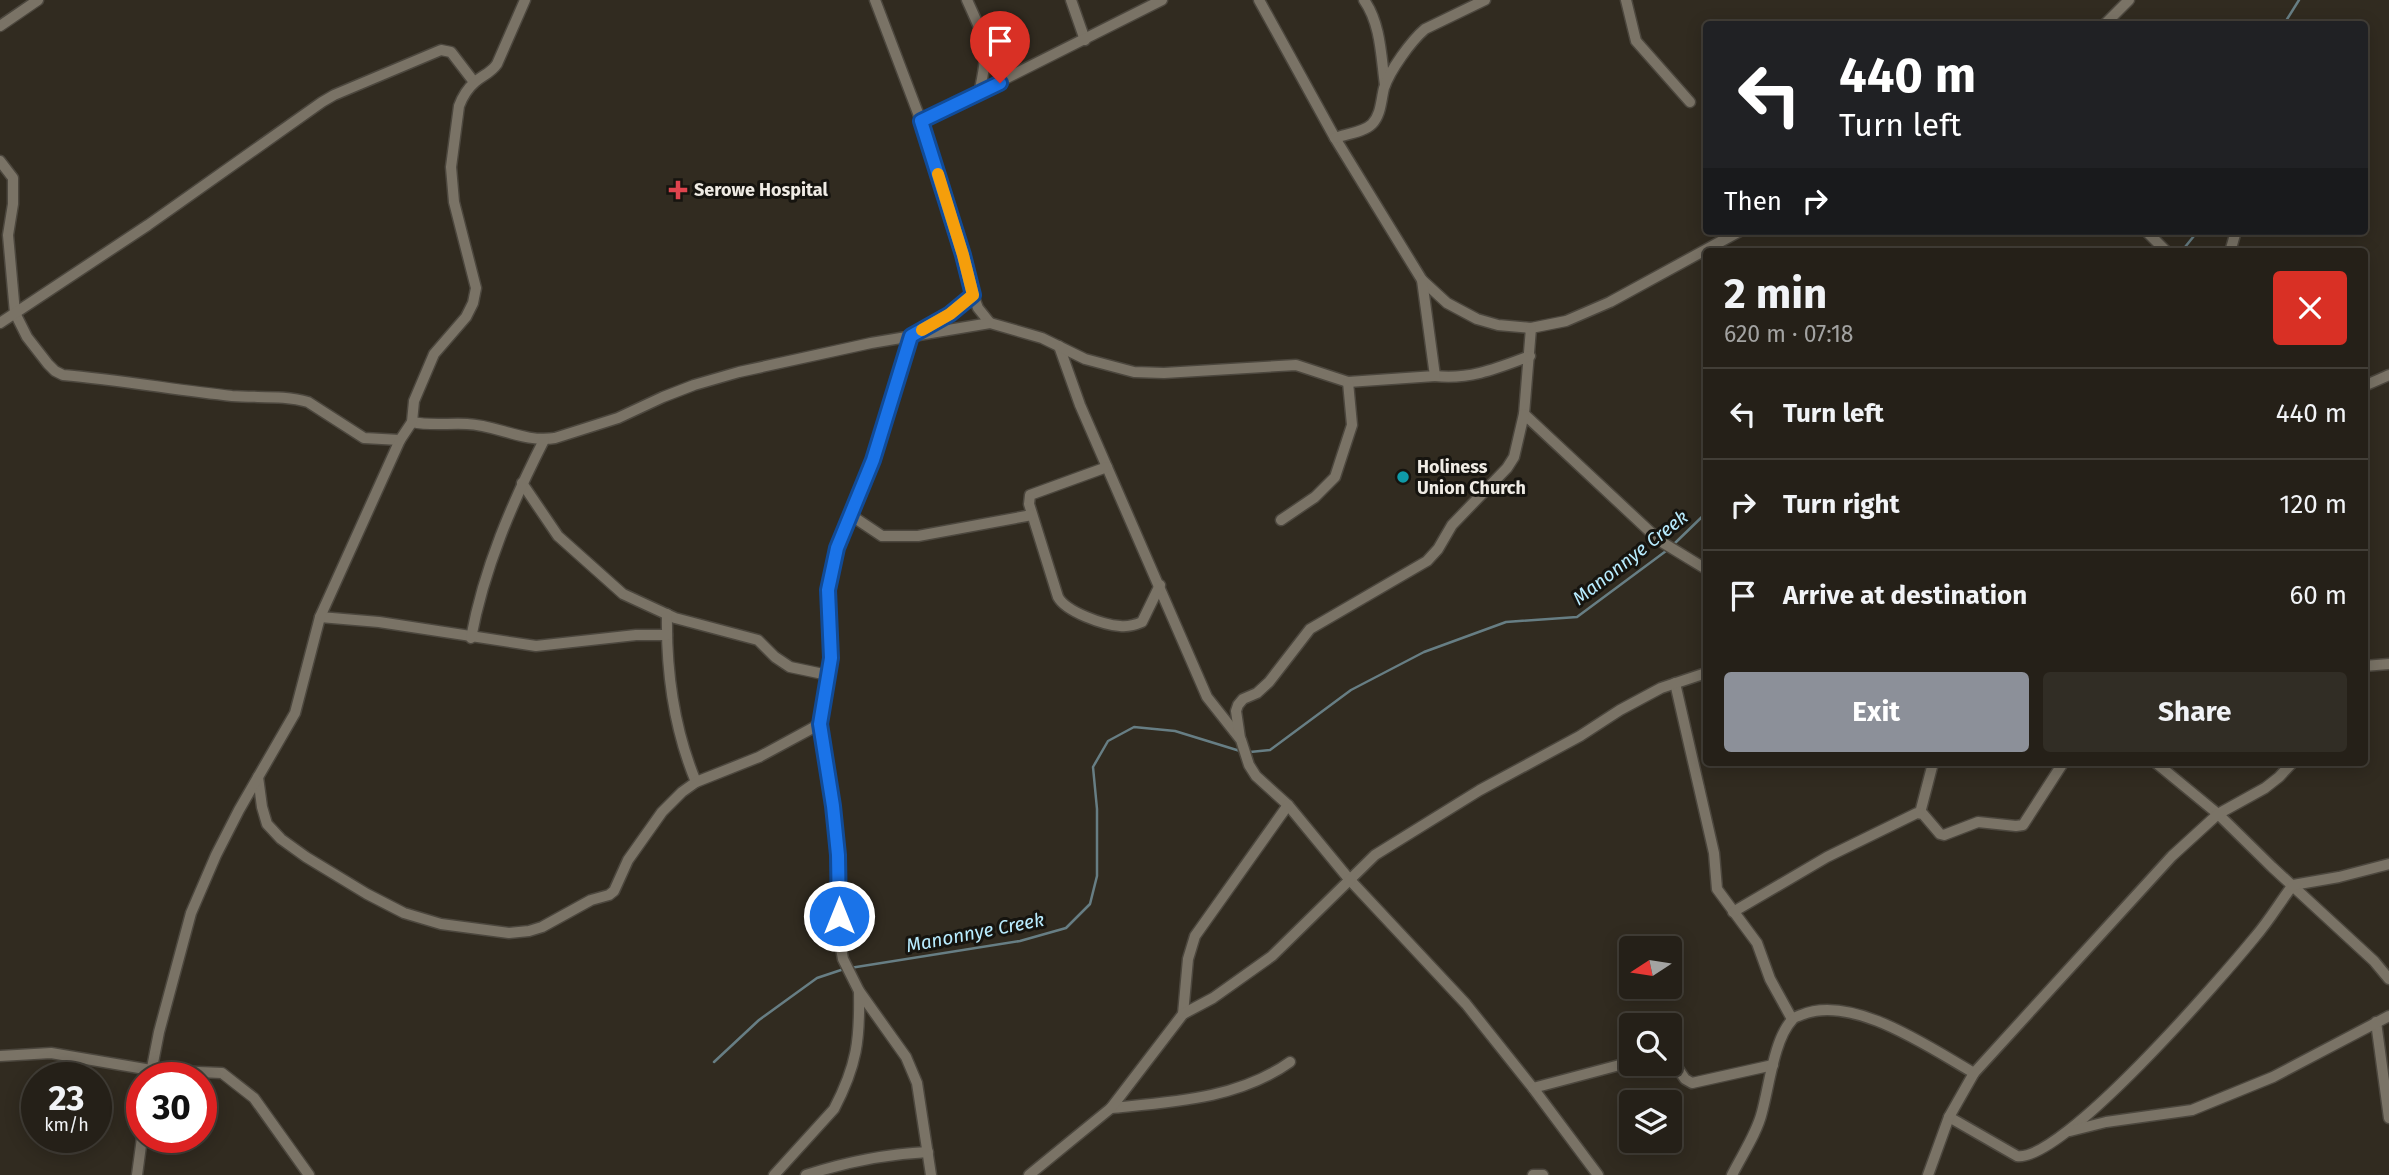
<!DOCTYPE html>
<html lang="en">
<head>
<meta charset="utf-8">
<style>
  :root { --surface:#252018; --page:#312d25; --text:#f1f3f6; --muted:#a3a3a2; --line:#423e37; --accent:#8c9099 }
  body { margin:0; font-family:"Fira Sans",sans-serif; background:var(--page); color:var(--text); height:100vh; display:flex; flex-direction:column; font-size:26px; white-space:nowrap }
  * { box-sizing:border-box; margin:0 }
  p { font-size:23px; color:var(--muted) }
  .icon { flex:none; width:38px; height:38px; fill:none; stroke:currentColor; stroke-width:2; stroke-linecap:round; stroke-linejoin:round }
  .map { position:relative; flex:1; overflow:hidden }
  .side { position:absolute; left:1703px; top:248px; width:665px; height:518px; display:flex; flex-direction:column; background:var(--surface); border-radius:7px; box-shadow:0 4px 18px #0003,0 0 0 2px var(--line) }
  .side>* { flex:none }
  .banner { position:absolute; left:1703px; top:21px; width:665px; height:214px; border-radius:7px; box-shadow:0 4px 18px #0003,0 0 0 2px var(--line); background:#202124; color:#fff; overflow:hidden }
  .needle { width:46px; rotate:258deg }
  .controls { position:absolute; left:1619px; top:936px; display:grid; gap:14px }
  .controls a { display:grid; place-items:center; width:63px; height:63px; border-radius:7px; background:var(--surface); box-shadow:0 4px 18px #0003,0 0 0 2px var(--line); font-size:35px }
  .speed { position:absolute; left:21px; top:1062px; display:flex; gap:14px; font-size:35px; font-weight:700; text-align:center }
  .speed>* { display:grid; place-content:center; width:91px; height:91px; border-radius:50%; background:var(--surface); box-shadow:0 4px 18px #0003,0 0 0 2px var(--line); line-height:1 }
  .speed small { font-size:18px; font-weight:400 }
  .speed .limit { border:10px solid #d22; background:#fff; color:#111 }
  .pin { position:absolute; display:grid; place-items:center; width:60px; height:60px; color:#fff; margin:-72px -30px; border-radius:50% 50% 50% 0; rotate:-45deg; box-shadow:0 0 7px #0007 }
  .pin .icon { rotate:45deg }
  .me { position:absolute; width:77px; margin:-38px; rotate:0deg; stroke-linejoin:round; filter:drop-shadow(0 0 5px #0008) }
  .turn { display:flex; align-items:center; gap:24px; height:147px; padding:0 21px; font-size:32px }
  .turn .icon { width:91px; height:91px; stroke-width:2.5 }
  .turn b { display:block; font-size:49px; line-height:60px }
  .then { display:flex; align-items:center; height:66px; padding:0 21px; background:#0003; gap:14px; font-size:26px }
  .round { display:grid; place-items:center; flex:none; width:74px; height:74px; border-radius:7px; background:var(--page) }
  .head { display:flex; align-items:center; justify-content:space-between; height:119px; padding:0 21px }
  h1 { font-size:42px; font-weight:700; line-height:52px }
  .button { display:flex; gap:14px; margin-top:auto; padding:14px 21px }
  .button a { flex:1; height:80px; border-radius:7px; background:var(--accent); color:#fff; font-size:28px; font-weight:700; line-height:80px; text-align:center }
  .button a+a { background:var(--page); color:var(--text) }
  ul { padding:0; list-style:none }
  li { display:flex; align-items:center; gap:21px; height:91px; padding:0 21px; border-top:2px solid var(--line) }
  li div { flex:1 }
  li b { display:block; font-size:26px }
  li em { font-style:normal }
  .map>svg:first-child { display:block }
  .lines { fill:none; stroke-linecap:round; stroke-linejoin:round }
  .stream { stroke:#677e84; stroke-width:2.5 }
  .minor-casing { stroke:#4c473e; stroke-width:13 }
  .minor { stroke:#7a7366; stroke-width:10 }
  .route-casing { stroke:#114b97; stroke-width:18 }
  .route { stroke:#1a73e8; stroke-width:12 }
  .slow { stroke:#f59e0b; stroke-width:12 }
  .health-dot { fill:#e0444e; stroke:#16140f; stroke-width:2.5 }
  .culture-dot { fill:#0f9aa8; stroke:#16140f; stroke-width:2.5 }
  .labels { text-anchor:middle; stroke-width:6; stroke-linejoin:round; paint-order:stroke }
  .poi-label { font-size:18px; font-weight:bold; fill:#efebe4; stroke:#16140f; text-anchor:start }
  .water-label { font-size:19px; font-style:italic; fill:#b8ecff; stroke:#16140f }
</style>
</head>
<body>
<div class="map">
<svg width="2389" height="1175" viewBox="0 0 2389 1175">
  <rect width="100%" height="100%" fill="#312b20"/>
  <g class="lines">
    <g class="stream">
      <polyline points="2284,24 2299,0"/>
      <polyline points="2181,252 2198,231"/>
      <polyline points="1674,544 1706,513"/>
      <polyline points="1250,752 1270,750 1351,690 1424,652 1506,622 1577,617 1666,551"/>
      <polyline points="850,968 1020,941 1066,928 1090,904 1097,876 1097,809 1093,767 1108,741 1134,727 1175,731 1240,751"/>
      <polyline points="714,1062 759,1020 817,978 844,969"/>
    </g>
    <g class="minor-casing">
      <g id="minor">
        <polyline points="875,0 921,121 963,255 973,295 978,308 990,323"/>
        <path d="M967,0C987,44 989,46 979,94"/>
        <polyline points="1071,0 1085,40"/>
        <polyline points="1259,0 1335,138 1422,280 1447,303 1477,319 1498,325 1531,328 1566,321 1610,302 1740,231"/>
        <path d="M1364,0C1381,24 1381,57 1385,85"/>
        <polyline points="1626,0 1636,41 1690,102"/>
        <polyline points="2105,24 2129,0"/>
        <polyline points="0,26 38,0"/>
        <polyline points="921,121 1162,0"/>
        <path d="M1335,138C1346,134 1364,132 1372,124C1381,115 1381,100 1384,88C1390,70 1411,41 1425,29L1485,0"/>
        <path d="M0,161L13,178V204L8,235L15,313L27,337L48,364L55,371L63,375C120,380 176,390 232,396C257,398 284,395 308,402L364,438L400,440"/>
        <polyline points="2146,231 2167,252"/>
        <polyline points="2230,252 2236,231"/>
        <polyline points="0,323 148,225 322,102 334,95 441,50 451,52 474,82"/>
        <polyline points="1531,328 1524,414 1660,541 1706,569"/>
        <polyline points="1059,346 1080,405 1207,697 1241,740 1249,765 1256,776 1288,805 1349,879 1466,1004 1533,1088 1598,1175"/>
        <path d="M1435,376C1470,380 1498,368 1530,356"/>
        <polyline points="2364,386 2389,375"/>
        <path d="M412,422C431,426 448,423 467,424C497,425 524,443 555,438L618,418L663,397L694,385L739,372L871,343L990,323L1042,338L1085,359L1134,372L1164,373L1296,365L1348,382L1435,376L1422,280"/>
        <path d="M1107,467L1030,495L1029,504L1058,597C1066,612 1104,625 1120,626C1128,627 1135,625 1142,622L1160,585"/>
        <polyline points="522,483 558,536 623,594 675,618 758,640 775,657 790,667 828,675"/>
        <polyline points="852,516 882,536 918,536 1032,515"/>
        <polyline points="1281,520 1315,497 1335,477 1352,425 1348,382"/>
        <path d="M667,614C666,672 674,729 696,782"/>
        <polyline points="320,617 379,622 536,646 636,635 667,635"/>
        <path d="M471,638C484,568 512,503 544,440"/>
        <polyline points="2364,666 2389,664"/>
        <polyline points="1675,683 1714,853 1717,889 1757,943 1770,979 1792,1019"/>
        <polyline points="1240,738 1236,711 1238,705 1243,699 1257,693 1269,682 1310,629 1427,561 1438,549 1452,525 1507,468 1514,457 1524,414"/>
        <polyline points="2156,763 2218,814 2272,867 2374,961 2389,979"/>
        <polyline points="258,777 262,807 267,824 281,839 306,857 367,894 404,913 441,924 509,933 529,931 542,927 591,900 609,895 614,891 628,860 662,812 682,792 696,782 759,757 820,724"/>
        <polyline points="1920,813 1933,763"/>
        <polyline points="1733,912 1827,857 1917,813 1923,814 1940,834 1944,835 1978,822 2016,826 2023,825 2063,763"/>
        <polyline points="1183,1014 1188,959 1195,936 1288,805"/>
        <polyline points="2376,1022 2389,1118"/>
        <polyline points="0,1056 51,1053 151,1070 222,1073 254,1098 309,1175"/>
        <polyline points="1670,1057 1685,1079 1692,1083 1773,1065"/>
        <path d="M150,1078L159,1032L191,913L216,855L239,810L295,713L320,617L400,440L412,422L414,401L434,354L466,317L473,303L476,288L454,202L451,167L459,106C462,98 468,88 475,82C483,75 491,73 497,64L525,0"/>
        <polyline points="1533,1088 1631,1062"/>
        <path d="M1111,1108C1172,1102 1238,1099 1290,1062"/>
        <path d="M1949,1117L2017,1156C2062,1163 2223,976 2255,937C2269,921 2280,902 2293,885L2339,877L2389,864"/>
        <polyline points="2070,1131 2106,1122 2192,1110 2273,1077 2389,1016"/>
        <polyline points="137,1175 142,1138"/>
        <path d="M774,1175L834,1109C857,1065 860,1040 859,991"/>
        <path d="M806,1175C846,1162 886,1154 928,1152"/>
        <polyline points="931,1175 917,1083 906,1057 859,991 843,959 838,932 840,900 838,855 820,724 831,658 828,590 837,548 873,460 911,336 950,314 973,295"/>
        <polyline points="1029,1175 1111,1108 1183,1014 1213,998 1272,956 1375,855 1480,790 1580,736 1620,710 1661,688 1706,673"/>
        <polyline points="1533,1175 1543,1175"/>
        <path d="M1732,1175C1742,1155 1757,1133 1762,1112C1769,1087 1774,1039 1792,1020C1793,1018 1798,1016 1801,1015C1852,993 1930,1048 1974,1073"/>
        <polyline points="1928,1175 1949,1117 1974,1073 2172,856 2218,814 2265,788 2279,777 2292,763"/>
      </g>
    </g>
    <use href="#minor" class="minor"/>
  </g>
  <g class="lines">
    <g class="route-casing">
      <polyline id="route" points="839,916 838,855 833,806 820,724 831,658 828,590 837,548 873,460 911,336 950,314 973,295 963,255 921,121 1000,83"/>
    </g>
    <use href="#route" class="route"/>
    <polyline class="slow" points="922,330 950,314 973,295 963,255 938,174"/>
  </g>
  <path class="health-dot" d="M674.5 179.5h7v7h7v7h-7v7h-7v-7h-7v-7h7z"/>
  <circle class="culture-dot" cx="1403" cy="477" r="7"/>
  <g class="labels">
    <g class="poi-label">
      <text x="694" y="196">Serowe Hospital</text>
      <text x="1417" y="473">Holiness<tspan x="1417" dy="21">Union Church</tspan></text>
    </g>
    <g class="water-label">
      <text transform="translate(1630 557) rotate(-38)" y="7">Manonnye Creek</text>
      <text transform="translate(975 932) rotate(-11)" y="7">Manonnye Creek</text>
    </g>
  </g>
</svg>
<div class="controls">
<a><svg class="needle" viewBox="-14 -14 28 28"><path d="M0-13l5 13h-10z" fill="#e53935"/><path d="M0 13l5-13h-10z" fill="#a3a3a2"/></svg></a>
<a><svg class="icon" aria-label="search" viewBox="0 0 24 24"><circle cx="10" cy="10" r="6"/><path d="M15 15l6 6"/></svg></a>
<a><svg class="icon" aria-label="layers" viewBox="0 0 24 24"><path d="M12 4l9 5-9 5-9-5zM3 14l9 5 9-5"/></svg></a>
</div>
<div class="speed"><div>23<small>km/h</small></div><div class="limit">30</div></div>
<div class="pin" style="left:1000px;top:83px;background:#d93025"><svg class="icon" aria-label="arrive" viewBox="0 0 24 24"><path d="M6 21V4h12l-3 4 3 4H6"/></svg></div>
<svg class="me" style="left:839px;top:916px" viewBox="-20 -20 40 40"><circle r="17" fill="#1a73e8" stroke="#fff" stroke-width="3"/><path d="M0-11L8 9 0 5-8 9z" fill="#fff"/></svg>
<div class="banner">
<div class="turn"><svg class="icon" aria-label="left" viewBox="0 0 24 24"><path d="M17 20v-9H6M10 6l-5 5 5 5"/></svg><div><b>440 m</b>Turn left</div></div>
<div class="then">Then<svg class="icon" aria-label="right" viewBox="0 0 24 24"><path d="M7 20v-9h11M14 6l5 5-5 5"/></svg></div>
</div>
<section class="side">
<div class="head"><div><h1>2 min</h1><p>620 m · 07:18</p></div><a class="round" style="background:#d93025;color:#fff"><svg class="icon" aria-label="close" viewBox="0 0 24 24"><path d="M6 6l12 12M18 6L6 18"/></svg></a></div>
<ul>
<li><svg class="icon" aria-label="left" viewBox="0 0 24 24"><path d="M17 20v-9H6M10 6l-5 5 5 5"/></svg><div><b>Turn left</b></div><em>440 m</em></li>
<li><svg class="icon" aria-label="right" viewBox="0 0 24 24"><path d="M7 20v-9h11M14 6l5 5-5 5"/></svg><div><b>Turn right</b></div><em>120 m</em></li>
<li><svg class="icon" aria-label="arrive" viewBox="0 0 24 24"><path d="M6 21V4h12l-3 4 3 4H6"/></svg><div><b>Arrive at destination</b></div><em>60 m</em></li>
</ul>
<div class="button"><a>Exit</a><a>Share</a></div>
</section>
</div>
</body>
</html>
